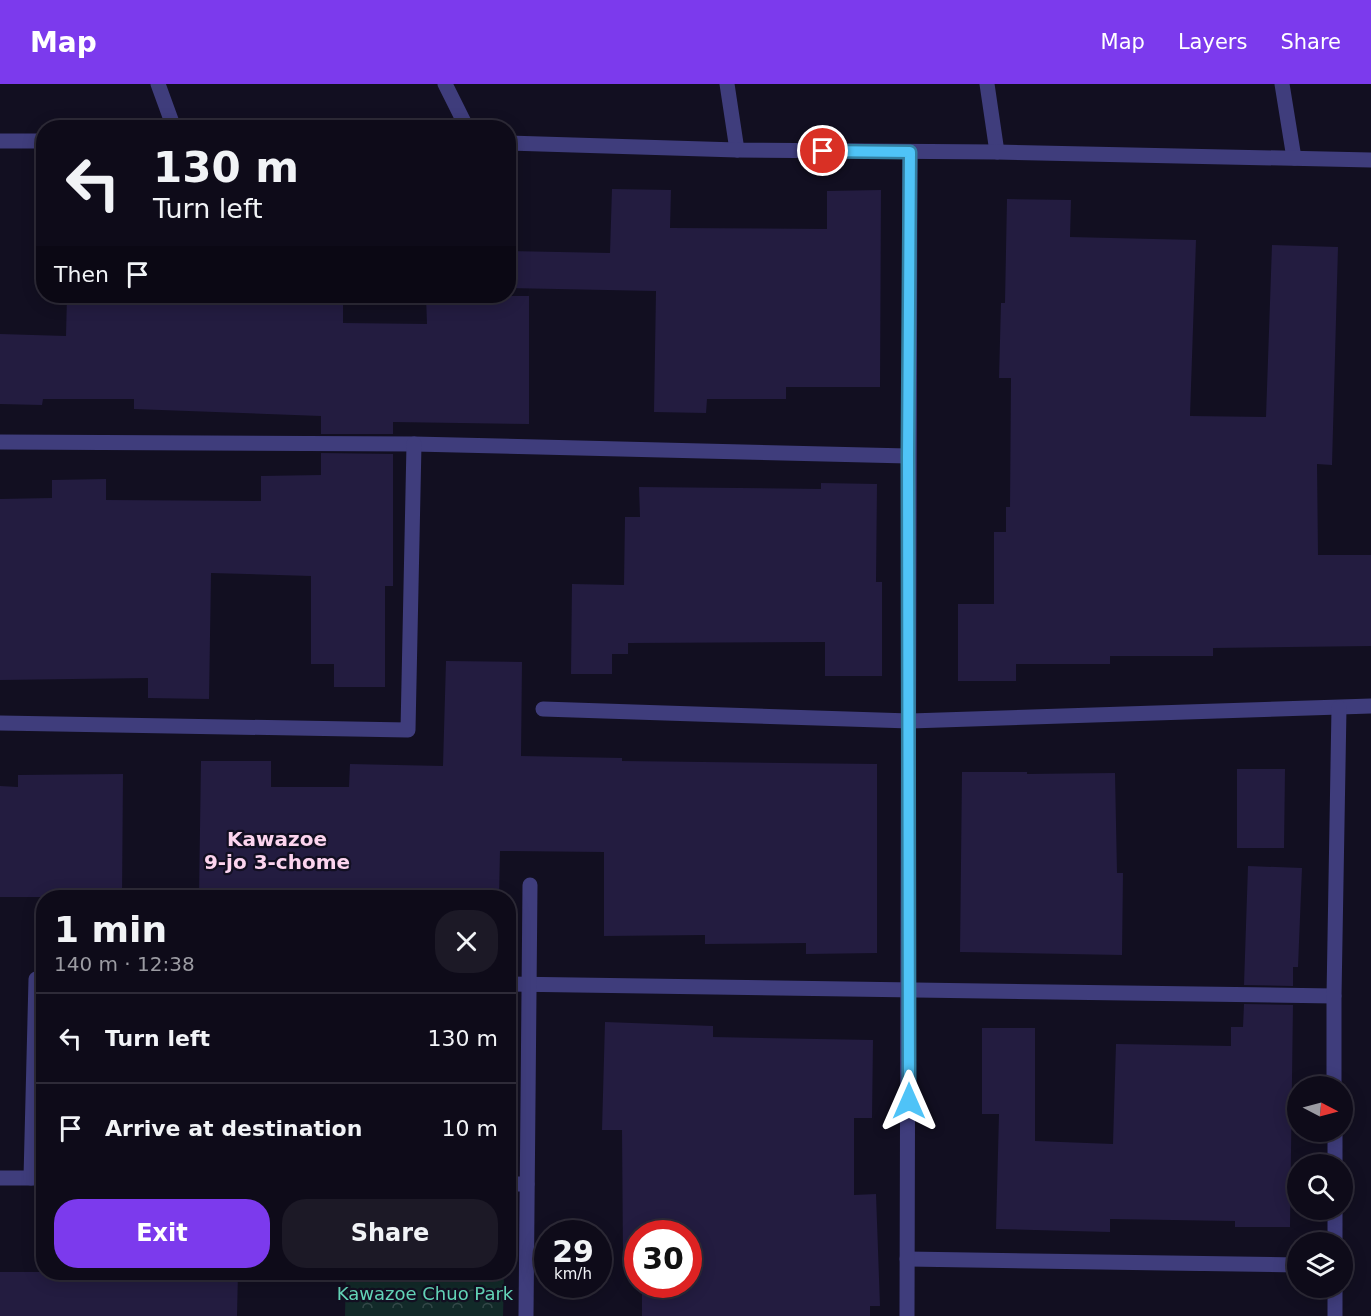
<!DOCTYPE html>
<html lang="en">
<head>
<meta charset="utf-8">
<style>
  :root { --surface:#0e0b19; --page:#1c1926; --text:#f1f3f6; --muted:#9b9ba2; --line:#2e2b38; --accent:#7c3aed }
  body { margin:0; font-family:"DejaVu Sans",sans-serif; background:var(--page); color:var(--text); height:100vh; display:flex; flex-direction:column; font-size:22px; white-space:nowrap }
  * { box-sizing:border-box; margin:0 }
  p { font-size:20px; color:var(--muted) }
  .icon { flex:none; width:33px; height:33px; fill:none; stroke:currentColor; stroke-width:2; stroke-linecap:round; stroke-linejoin:round }
  .map { position:relative; flex:1; overflow:hidden }
  .drawer { position:absolute; left:36px; top:806px; width:480px; height:390px; display:flex; flex-direction:column; background:var(--surface); border-radius:24px; box-shadow:0 3px 15px #0003,0 0 0 2px var(--line) }
  .drawer>* { flex:none }
  .guide { position:absolute; left:36px; top:36px; width:480px; height:183px; border-radius:24px; box-shadow:0 3px 15px #0003,0 0 0 2px var(--line); background:#0e0b19; color:var(--text); overflow:hidden }
  .needle { width:39px; rotate:96deg }
  .tools { position:absolute; left:1287px; top:992px; display:grid; gap:12px }
  .tools a { display:grid; place-items:center; width:66px; height:66px; border-radius:50%; background:var(--surface); box-shadow:0 3px 15px #0003,0 0 0 2px var(--line); font-size:30px }
  .speed { position:absolute; left:534px; top:1136px; display:flex; gap:12px; font-size:30px; font-weight:700; text-align:center }
  .speed>* { display:grid; place-content:center; width:78px; height:78px; border-radius:50%; background:var(--surface); box-shadow:0 3px 15px #0003,0 0 0 2px var(--line); line-height:1 }
  .speed small { font-size:15px; font-weight:400 }
  .speed .limit { border:9px solid #d22; background:#fff; color:#111 }
  .pin { position:absolute; display:grid; place-items:center; width:51px; height:51px; color:#fff; margin:-26px; border:3px solid #fff; border-radius:50%; box-shadow:0 2px 6px #0007 }
  .me { position:absolute; width:66px; margin:-33px; rotate:0deg; stroke-linejoin:round; filter:drop-shadow(0 0 4px #0008) }
  .turn { display:flex; align-items:center; gap:21px; height:126px; padding:0 18px; font-size:27px }
  .turn .icon { width:78px; height:78px; stroke-width:2.5 }
  .turn b { display:block; font-size:42px; line-height:51px }
  .then { display:flex; align-items:center; height:57px; padding:0 18px; background:#0003; gap:12px; font-size:22px }
  .round { display:grid; place-items:center; flex:none; width:63px; height:63px; border-radius:24px; background:var(--page) }
  .summary { display:flex; align-items:center; justify-content:space-between; height:102px; padding:0 18px }
  h1 { font-size:36px; font-weight:700; line-height:45px }
  .action { display:flex; gap:12px; margin-top:auto; padding:12px 18px }
  .action a { flex:1; height:69px; border-radius:24px; background:var(--accent); color:#fff; font-size:24px; font-weight:700; line-height:69px; text-align:center }
  .action a+a { background:var(--page); color:var(--text) }
  ul { padding:0; list-style:none }
  li { display:flex; align-items:center; gap:18px; height:90px; padding:0 18px; border-top:2px solid var(--line) }
  li div { flex:1 }
  li b { display:block; font-size:22px }
  li em { font-style:normal }
  header { display:flex; align-items:center; gap:36px; box-sizing:border-box; height:84px; padding:0 30px; background:var(--accent); color:#fff }
  header strong { font-size:28px }
  nav { display:flex; gap:33px; margin-inline-start:auto; font-size:21px }
  .map>svg:first-child { display:block }
  .park { fill:url(#park-crowns) }
  .building { fill:#231c40 }
  .lines { fill:none; stroke-linecap:round; stroke-linejoin:round }
  .service { stroke:#3f3d7c; stroke-width:15 }
  .minor { stroke:#3f3d7c; stroke-width:15 }
  .route-casing { stroke:#337fa1; stroke-width:15 }
  .route { stroke:#4fc3f7; stroke-width:10 }
  .labels { text-anchor:middle; stroke-width:4.5; stroke-linejoin:round; paint-order:stroke }
  .park-label { font-size:18px; fill:#64d6b9; stroke:#120f21 }
  .neighbourhood-label { font-size:20px; font-weight:bold; fill:#fcd4ee; stroke:#120f21 }
</style>
</head>
<body>
<header>
<strong>Map</strong>
<nav><a>Map</a><a>Layers</a><a>Share</a></nav>
</header>
<div class="map">
<svg width="1371" height="1232" viewBox="0 0 1371 1232">
  <defs>
    <pattern id="park-crowns" width="20" height="18" patternUnits="userSpaceOnUse" patternTransform="scale(1.5)"><rect width="20" height="18" fill="#122a29"/><path d="M2 6a3 3 0 1 1 6 0M12 15a3 3 0 1 1 6 0" fill="none" stroke="#344849"/></pattern>
  </defs>
  <rect width="100%" height="100%" fill="#120f21"/>
  <polygon class="park" points="346,1188 504,1188 503,1232 345,1232"/>
  <g class="building">
    <polygon points="612,105 671,106 670,144 827,145 827,107 881,106 880,303 786,303 786,315 707,315 706,329 654,328 656,207 508,204 508,167 610,169"/>
    <polygon points="1007,115 1071,116 1070,153 1196,156 1190,332 1266,333 1272,161 1338,163 1332,381 1317,380 1318,471 1371,471 1371,562 1213,564 1213,572 1110,572 1110,580 1016,580 1016,597 958,597 958,520 994,520 994,448 1006,448 1006,423 1010,423 1011,294 999,294 1001,219 1005,219"/>
    <polygon points="67,212 343,212 343,239 427,240 426,212 529,212 529,340 393,338 393,350 321,350 321,332 134,325 134,315 43,315 42,321 0,320 0,250 66,252"/>
    <polygon points="321,369 393,370 393,502 385,502 385,603 334,603 334,580 311,580 311,492 211,489 209,615 148,614 148,594 0,596 0,415 52,414 52,396 106,395 106,416 261,417 261,392 321,391"/>
    <polygon points="821,399 877,400 876,498 882,498 882,592 825,592 825,558 628,559 628,570 612,570 612,590 571,590 572,500 624,501 625,433 640,433 639,403 821,405"/>
    <polygon points="446,577 522,578 521,672 622,674 622,677 877,680 877,869 806,870 806,859 705,860 705,851 604,852 604,768 500,767 499,813 199,813 201,677 271,677 271,703 349,703 350,680 443,682"/>
    <polygon points="1237,685 1285,685 1284,764 1237,764"/>
    <polygon points="962,688 1027,688 1027,690 1115,689 1117,789 1123,789 1122,871 960,868"/>
    <polygon points="123,690 122,813 0,813 0,702 18,703 18,691"/>
    <polygon points="1248,782 1302,784 1298,883 1293,883 1293,902 1244,901"/>
    <polygon points="1244,920 1293,921 1290,1143 1235,1143 1235,1137 1110,1135 1110,1148 996,1145 999,1030 982,1030 982,944 1035,944 1035,1057 1113,1060 1116,960 1231,962 1231,943 1243,943"/>
    <polygon points="605,938 713,942 713,953 873,956 872,1034 854,1034 854,1111 876,1110 880,1222 870,1222 870,1232 642,1232 642,1200 688,1200 688,1149 638,1149 638,1173 623,1173 622,1046 602,1046"/>
    <polygon points="0,1188 238,1188 237,1232 0,1232"/>
  </g>
  <g class="lines">
    <g class="service">
      <polyline points="158,0 174,44"/>
      <polyline points="445,0 467,44"/>
      <polyline points="727,0 737,66"/>
      <polyline points="987,0 997,68"/>
      <polyline points="1282,0 1294,74"/>
    </g>
    <g class="minor">
      <polyline points="0,57 44,57"/>
      <polyline points="508,59 737,66 997,68 1371,76"/>
      <polyline points="0,358 414,360 908,372"/>
      <polyline points="543,625 910,637 1371,622"/>
      <polyline points="0,639 408,646 414,360"/>
      <polyline points="508,900 1334,912"/>
      <polyline points="1334,1002 1334,912 1339,624"/>
      <polyline points="1335,1047 1335,1080"/>
      <polyline points="0,1094 44,1094"/>
      <polyline points="31,1094 36,895 44,895"/>
      <polyline points="508,1100 527,1100"/>
      <polyline points="1335,1125 1335,1158"/>
      <polyline points="907,1175 1298,1181"/>
      <polyline points="1335,1203 1335,1232"/>
      <polyline points="526,1232 530,801"/>
      <path d="M907,1232C910,844 907,456 910,68"/>
    </g>
  </g>
  <g class="lines">
    <g class="route-casing">
      <polyline id="route" points="823,67 910,68 908,372 909,1017"/>
    </g>
    <use href="#route" class="route"/>
  </g>
  <g class="labels">
    <g class="park-label">
      <text x="425" y="1216">Kawazoe Chuo Park</text>
    </g>
    <g class="neighbourhood-label">
      <text x="277" y="762">Kawazoe<tspan x="277" dy="23">9-jo 3-chome</tspan></text>
    </g>
  </g>
</svg>
<div class="tools">
<a><svg class="needle" viewBox="-14 -14 28 28"><path d="M0-13l5 13h-10z" fill="#e53935"/><path d="M0 13l5-13h-10z" fill="#9b9ba2"/></svg></a>
<a><svg class="icon" aria-label="search" viewBox="0 0 24 24"><circle cx="10" cy="10" r="6"/><path d="M15 15l6 6"/></svg></a>
<a><svg class="icon" aria-label="layers" viewBox="0 0 24 24"><path d="M12 4l9 5-9 5-9-5zM3 14l9 5 9-5"/></svg></a>
</div>
<div class="speed"><div>29<small>km/h</small></div><div class="limit">30</div></div>
<div class="pin" style="left:823px;top:67px;background:#d93025"><svg class="icon" aria-label="arrive" viewBox="0 0 24 24"><path d="M6 21V4h12l-3 4 3 4H6"/></svg></div>
<svg class="me" style="left:909px;top:1017px" viewBox="-20 -20 40 40"><path d="M0-17L14 15 0 8-14 15z" fill="#4fc3f7" stroke="#fff" stroke-width="4"/></svg>
<div class="guide">
<div class="turn"><svg class="icon" aria-label="left" viewBox="0 0 24 24"><path d="M17 20v-9H6M10 6l-5 5 5 5"/></svg><div><b>130 m</b>Turn left</div></div>
<div class="then">Then<svg class="icon" aria-label="arrive" viewBox="0 0 24 24"><path d="M6 21V4h12l-3 4 3 4H6"/></svg></div>
</div>
<section class="drawer">
<div class="summary"><div><h1>1 min</h1><p>140 m · 12:38</p></div><a class="round"><svg class="icon" aria-label="close" viewBox="0 0 24 24"><path d="M6 6l12 12M18 6L6 18"/></svg></a></div>
<ul>
<li><svg class="icon" aria-label="left" viewBox="0 0 24 24"><path d="M17 20v-9H6M10 6l-5 5 5 5"/></svg><div><b>Turn left</b></div><em>130 m</em></li>
<li><svg class="icon" aria-label="arrive" viewBox="0 0 24 24"><path d="M6 21V4h12l-3 4 3 4H6"/></svg><div><b>Arrive at destination</b></div><em>10 m</em></li>
</ul>
<div class="action"><a>Exit</a><a>Share</a></div>
</section>
</div>
</body>
</html>
